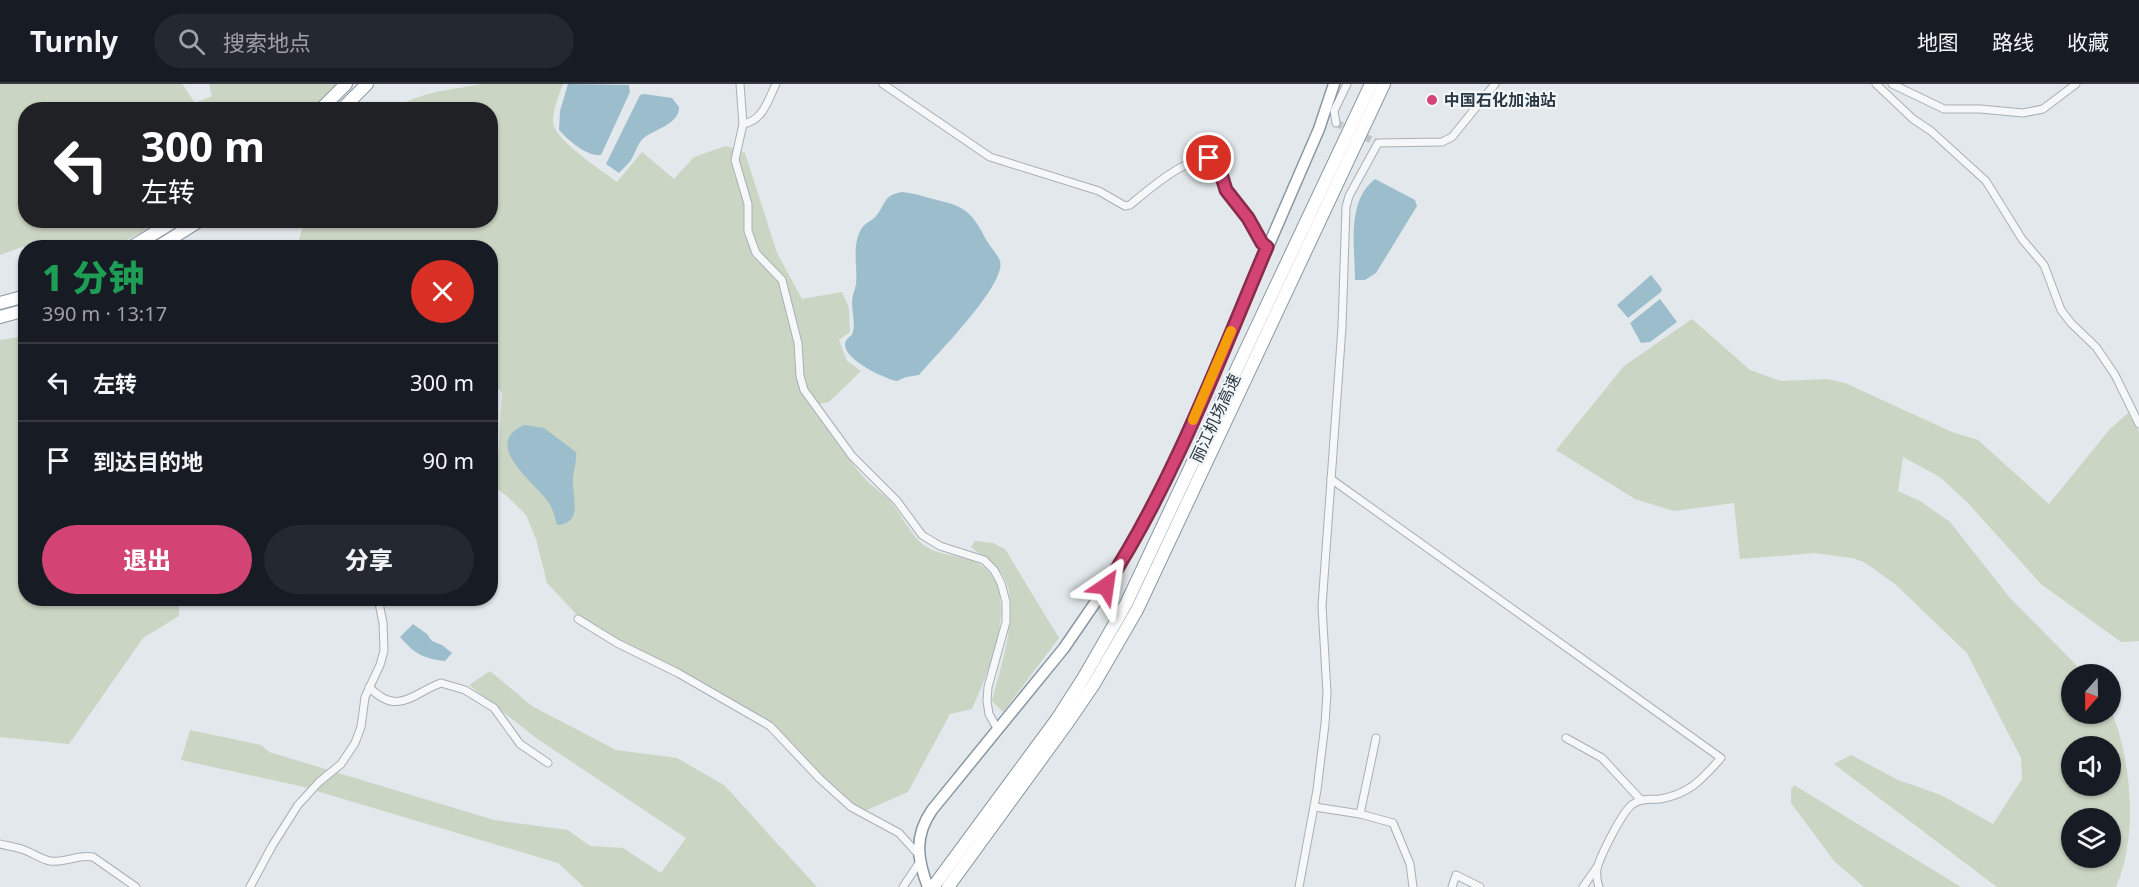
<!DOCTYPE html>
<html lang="zh">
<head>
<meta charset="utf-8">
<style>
  :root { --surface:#171b24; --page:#242831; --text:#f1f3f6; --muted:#9ea1a6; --line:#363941; --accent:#d34475 }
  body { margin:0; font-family:"Noto Sans","Noto Sans SC",sans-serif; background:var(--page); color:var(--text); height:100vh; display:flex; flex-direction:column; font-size:22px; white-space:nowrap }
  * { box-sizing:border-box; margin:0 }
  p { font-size:20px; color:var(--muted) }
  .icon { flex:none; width:33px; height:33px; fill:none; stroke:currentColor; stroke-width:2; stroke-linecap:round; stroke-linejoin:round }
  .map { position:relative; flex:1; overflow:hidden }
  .sheet { position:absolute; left:18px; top:156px; width:480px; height:366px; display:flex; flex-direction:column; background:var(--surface); border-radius:24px; box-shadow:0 2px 4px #0004 }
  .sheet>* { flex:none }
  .hud { position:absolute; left:18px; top:18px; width:480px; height:126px; border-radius:24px; box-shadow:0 2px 4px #0004; background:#202124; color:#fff; overflow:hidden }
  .needle { width:39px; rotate:200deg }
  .buttons { position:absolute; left:2061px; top:580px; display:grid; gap:12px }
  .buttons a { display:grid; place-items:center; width:60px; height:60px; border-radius:50%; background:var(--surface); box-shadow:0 2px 4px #0004; font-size:30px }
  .pin { position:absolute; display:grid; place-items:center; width:51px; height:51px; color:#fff; margin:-26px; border:3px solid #fff; border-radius:50%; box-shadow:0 2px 6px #0007 }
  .me { position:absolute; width:66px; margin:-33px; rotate:32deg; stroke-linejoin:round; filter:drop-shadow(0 0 4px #0008) }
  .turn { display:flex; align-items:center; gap:21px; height:126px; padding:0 24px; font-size:27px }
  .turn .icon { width:78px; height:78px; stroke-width:2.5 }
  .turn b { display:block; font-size:42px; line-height:51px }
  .round { display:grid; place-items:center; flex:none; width:63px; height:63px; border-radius:32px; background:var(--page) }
  .summary { display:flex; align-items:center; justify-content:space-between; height:102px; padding:0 24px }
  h1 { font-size:36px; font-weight:800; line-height:45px; color:#1e9e55 }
  .action { display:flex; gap:12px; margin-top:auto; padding:12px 24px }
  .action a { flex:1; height:69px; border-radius:36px; background:var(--accent); color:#fff; font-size:24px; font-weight:800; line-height:69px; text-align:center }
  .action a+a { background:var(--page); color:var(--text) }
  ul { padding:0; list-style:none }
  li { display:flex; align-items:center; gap:18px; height:78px; padding:0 24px; border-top:2px solid var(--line) }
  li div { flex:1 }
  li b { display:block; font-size:22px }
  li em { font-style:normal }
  header { display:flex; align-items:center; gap:36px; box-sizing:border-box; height:84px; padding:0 30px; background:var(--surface); border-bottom:2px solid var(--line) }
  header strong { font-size:28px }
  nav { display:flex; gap:33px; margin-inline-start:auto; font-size:21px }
  .search { width:420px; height:54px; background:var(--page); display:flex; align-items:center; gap:15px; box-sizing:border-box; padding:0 21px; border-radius:33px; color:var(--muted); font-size:22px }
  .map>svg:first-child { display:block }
  .green { fill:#cbd5c3; fill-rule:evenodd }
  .water { fill:#9cbdcc }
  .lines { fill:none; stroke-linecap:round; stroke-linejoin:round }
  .minor-tunnel { stroke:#bdc5ca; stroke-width:7; stroke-dasharray:7 3.5; stroke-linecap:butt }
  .minor-casing { stroke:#a7b0b6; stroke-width:9 }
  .trunk-casing { stroke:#8998a2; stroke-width:13 }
  .motorway-casing { stroke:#8998a2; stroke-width:14 }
  .minor { stroke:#f5f7f9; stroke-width:7 }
  .trunk { stroke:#fff; stroke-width:10 }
  .motorway { stroke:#fff; stroke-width:12 }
  .route-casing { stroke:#892c4c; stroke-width:15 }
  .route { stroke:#d34475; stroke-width:10 }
  .slow { stroke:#f59e0b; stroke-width:10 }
  .poi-dot { fill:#d34475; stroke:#f2f6f8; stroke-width:2 }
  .labels { text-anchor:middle; stroke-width:4.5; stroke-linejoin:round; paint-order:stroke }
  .poi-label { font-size:16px; font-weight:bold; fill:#2a3844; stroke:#f2f6f8; text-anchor:start }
  .street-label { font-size:16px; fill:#2a3844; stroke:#f2f6f8 }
</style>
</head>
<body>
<header>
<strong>Turnly</strong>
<div class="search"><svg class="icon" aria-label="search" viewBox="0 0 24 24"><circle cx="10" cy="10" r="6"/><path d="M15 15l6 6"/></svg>搜索地点</div>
<nav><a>地图</a><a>路线</a><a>收藏</a></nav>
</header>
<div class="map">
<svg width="2139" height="803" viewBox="0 0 2139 803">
  <rect width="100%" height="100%" fill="#e2e8eb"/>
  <g class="green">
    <polygon points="0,0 182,0 195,19 212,12 209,0 340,0 316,25 26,26 26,136 166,137 112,163 22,163 0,171"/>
    <path d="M482,0H563C559,11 553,25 553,37C552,55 603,87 617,98L642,68L674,95L694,73L726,62L745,69L777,169L802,215L842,208L849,224L850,248L839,256L847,277L861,287L829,318L810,322C829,347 848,377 869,399C876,405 883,410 890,417C901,430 908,446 920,458C934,472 958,470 976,478C1026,504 988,589 972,625L950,630L908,708L862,728L822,694L772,640L618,556L579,533L547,499L536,455L526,431L508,413L491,400V386L498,378L502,309L494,300L491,299L490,164H297L304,137L490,136V26L396,25C415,8 457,5 482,0Z"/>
    <path d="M1692,235L1750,286L1781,297L1827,295L1845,299L1952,348L1978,356L2049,420L2110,345L2128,329L2139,348V557L2121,558L2041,500L1967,418L1940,393L1903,373L1898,407L1920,417L1950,438L2010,514L2086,591H2072V630H2110L2111,627C2132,675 2138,754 2116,803H1997L1834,680L1851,671L1898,696L1941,711L1993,740L2022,695L2021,674L1967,569L1895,500L1864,478L1852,474L1815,469L1740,475L1734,419L1674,427L1635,415L1556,366L1624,282ZM2072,663H2110V702H2072ZM2072,735H2110V774H2072Z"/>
    <polygon points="25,252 26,514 179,515 179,532 143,554 69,660 0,653 0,256"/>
    <path d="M975,457L993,459L1005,465L1059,554L1003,628L992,617C1000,584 1025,515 999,486C991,478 980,470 971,463Z"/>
    <polygon points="490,587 532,622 616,666 677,674 724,701 817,803 584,803 558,779 300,702 181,676 190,646 261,661 269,668 494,736 568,746 590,762 623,764 661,789 686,754 536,654 469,601"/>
    <polygon points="1794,701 1961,803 1864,803 1834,777 1791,719 1791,706"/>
  </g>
  <g class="water">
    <path d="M568,0L629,1L630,8L601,71C587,73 568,56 559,46L560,27Z"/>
    <path d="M644,10L672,14L679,23C680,39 656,45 645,53C637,59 637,66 632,74C629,80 623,84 619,89L606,80L640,11Z"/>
    <path d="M1375,95L1415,116L1417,122L1376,189L1365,196H1355C1355,163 1346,118 1375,95Z"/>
    <path d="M902,108C912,109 920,111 929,114C957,121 969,122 983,150C987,159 998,171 1000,177C1007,200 935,272 919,291L906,293L897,297C884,295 825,267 852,251C856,239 852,230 852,218C852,212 855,206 856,200C858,182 851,161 862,144C865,139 872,137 876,132C887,119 882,112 902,108Z"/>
    <polygon points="1651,191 1662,205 1661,208 1628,234 1617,221"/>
    <polygon points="1660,215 1677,238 1650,258 1641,259 1630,239"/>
    <path d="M524,341L544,344L576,368C577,377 574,384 573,393C571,411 585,439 557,441C555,434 553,426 549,419C536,399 480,361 524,341Z"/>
    <path d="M413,540L427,550L432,557L442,561L452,569L445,577C422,574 415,570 400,553Z"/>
  </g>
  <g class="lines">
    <polyline class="minor-tunnel" points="1336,39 1378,59"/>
    <g class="minor-casing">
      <g id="minor">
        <polyline points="740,0 743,40 735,76 748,120 748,147 756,169 782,196 798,259 800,292 804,306 852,372 897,417 922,451 940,462 984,476 994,486 1001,499 1006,518 1006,538 988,603 987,617 989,630 998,646"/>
        <path d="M883,0L990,73L1099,107L1125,122L1130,121C1146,108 1199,60 1218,80L1226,107L1248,133L1262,159L1267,163"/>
        <polyline points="1876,0 1913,35 1931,47 1986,97 2022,155 2044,181 2061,226 2071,239 2096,263 2115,291 2139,340"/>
        <polyline points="1892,0 1944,25 1980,25 2023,29 2043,25 2076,0"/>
        <polyline points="1336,39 1334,27 1347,0"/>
        <path d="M743,40C763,37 768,16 776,0"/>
        <path d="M1331,395L1721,674C1702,695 1690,710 1660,715C1651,716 1641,714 1633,720C1623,726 1600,772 1597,785C1596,791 1597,797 1599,803"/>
        <polyline points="578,535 617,559 678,589 770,642 820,695 851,723 899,749 918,770"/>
        <path d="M369,603C398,633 413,609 441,599L465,606L494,624L520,660L548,679"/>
        <polyline points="1566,654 1602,674 1641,716"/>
        <polyline points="1315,723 1360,730 1393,739 1410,780 1413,803"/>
        <polyline points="1360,730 1376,654"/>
        <path d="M0,760C8,762 16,763 24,766C33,769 40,775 50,777C65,779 79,770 93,773L136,803"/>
        <polyline points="250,803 272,762 298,721 319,698 341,680 355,659 361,643 365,613 380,581 384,567 383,539 378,514"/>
        <polyline points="903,803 919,779"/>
        <polyline points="1299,803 1317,706 1325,640 1327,609 1322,522 1342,243 1346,123 1349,112 1378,59 1442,58 1452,53 1495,0"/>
        <polyline points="1452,803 1456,791 1480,803"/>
        <polyline points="1583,803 1597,783"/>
      </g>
    </g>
    <g class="trunk-casing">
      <path id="trunk" d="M928,803C917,775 914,752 932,726L1064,564L1099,513L1139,447L1177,373L1319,45L1334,0"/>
    </g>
    <g class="motorway-casing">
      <g id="motorway">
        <polyline points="320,26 346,0"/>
        <polyline points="341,26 367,0"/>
        <polyline points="130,164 176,136"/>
        <polyline points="156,164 201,136"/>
        <polyline points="0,219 26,212"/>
        <polyline points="0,233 26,226"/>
        <polyline points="933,803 1057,635 1084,593 1126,520 1371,0"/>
        <polyline points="948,803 1066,641 1094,600 1137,526 1384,0"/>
      </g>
    </g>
    <use href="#minor" class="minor"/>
    <use href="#trunk" class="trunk"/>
    <use href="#motorway" class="motorway"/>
  </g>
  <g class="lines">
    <g class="route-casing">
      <path id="route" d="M1106,502C1173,399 1219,276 1267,163L1262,159L1248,134L1226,106L1218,80L1209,74"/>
    </g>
    <use href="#route" class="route"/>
    <polyline class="slow" points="1193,336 1231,247"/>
  </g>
  <circle class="poi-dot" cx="1432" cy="16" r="6"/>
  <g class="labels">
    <g class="poi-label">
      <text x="1444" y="22">中国石化加油站</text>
    </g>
    <g class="street-label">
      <text transform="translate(1215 334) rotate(-65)" y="6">丽江机场高速</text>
    </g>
  </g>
</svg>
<div class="buttons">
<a><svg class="needle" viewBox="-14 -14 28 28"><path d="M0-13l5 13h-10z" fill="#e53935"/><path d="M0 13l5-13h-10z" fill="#9ea1a6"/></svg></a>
<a><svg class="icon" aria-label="sound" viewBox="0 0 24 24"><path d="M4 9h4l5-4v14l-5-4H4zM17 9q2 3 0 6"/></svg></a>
<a><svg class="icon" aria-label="layers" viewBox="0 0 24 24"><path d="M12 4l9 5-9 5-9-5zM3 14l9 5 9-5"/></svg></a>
</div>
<div class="pin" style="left:1209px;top:74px;background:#d93025"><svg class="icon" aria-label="arrive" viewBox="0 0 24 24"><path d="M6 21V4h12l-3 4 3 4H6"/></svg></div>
<svg class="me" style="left:1106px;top:502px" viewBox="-20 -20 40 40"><path d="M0-17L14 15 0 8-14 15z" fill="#d34475" stroke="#fff" stroke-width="4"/></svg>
<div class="hud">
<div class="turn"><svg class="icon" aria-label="left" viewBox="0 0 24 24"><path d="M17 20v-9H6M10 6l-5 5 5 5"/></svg><div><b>300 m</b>左转</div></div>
</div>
<section class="sheet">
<div class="summary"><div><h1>1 分钟</h1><p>390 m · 13:17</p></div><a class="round" style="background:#d93025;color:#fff"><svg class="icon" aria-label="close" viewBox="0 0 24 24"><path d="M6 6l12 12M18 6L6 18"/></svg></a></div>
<ul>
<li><svg class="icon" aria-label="left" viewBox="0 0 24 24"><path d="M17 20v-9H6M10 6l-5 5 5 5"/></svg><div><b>左转</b></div><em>300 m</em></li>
<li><svg class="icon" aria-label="arrive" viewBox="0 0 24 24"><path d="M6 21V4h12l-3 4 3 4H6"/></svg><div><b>到达目的地</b></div><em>90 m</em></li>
</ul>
<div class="action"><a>退出</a><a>分享</a></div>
</section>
</div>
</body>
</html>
